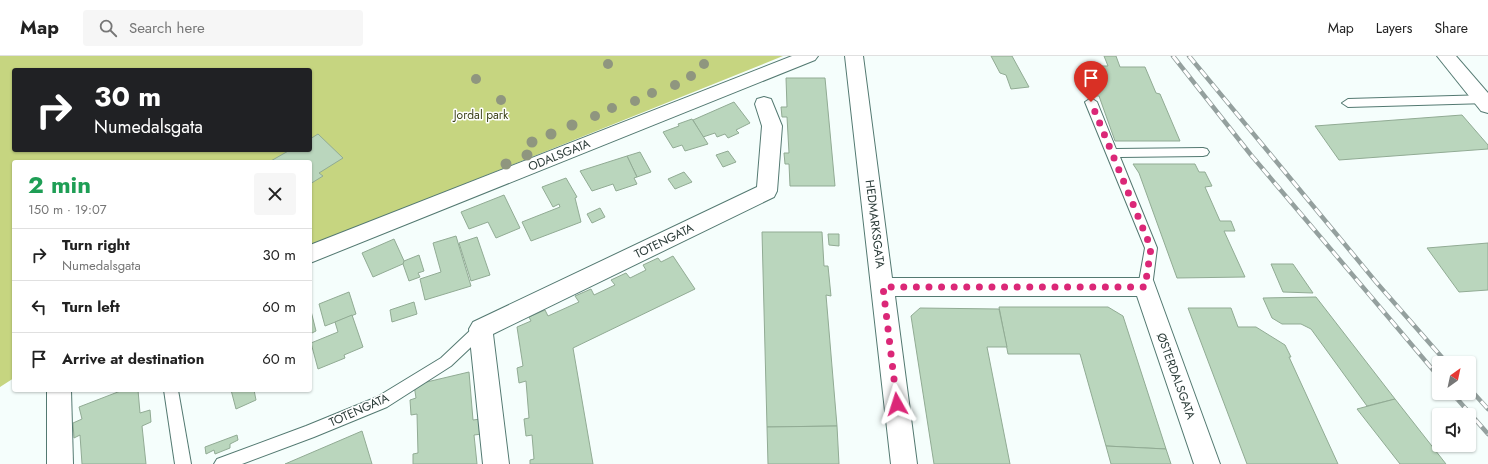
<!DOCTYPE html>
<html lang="en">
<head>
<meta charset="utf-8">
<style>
  :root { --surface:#fff; --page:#f6f6f6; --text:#222; --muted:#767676; --line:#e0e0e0 }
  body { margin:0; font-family:Jost,sans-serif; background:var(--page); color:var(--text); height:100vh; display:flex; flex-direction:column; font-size:15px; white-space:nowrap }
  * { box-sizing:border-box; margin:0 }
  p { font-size:13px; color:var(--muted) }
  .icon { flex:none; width:22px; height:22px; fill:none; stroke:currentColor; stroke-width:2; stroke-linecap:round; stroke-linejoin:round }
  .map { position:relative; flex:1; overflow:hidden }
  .sheet { position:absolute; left:12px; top:104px; width:300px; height:232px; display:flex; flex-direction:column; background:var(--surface); border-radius:4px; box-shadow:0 1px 3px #0004 }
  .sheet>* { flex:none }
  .top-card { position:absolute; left:12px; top:12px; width:300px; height:84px; border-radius:4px; box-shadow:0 1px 3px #0004; background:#202124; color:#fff; overflow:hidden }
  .needle { width:26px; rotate:33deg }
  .tools { position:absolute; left:1432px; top:300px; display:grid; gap:8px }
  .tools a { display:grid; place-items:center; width:44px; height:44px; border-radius:4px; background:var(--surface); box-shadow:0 1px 3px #0004; font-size:20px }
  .pin { position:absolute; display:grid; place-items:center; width:34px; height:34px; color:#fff; margin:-41px -17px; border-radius:50% 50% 50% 0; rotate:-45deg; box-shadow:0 0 4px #0007 }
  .pin .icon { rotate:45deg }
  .me { position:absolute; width:44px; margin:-22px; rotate:354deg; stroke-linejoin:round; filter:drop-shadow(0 0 3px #0008) }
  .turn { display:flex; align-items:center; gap:14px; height:84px; padding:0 16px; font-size:18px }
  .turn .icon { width:52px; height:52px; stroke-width:2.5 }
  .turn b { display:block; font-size:28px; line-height:34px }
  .round { display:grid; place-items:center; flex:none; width:42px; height:42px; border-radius:4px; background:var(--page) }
  .overview { display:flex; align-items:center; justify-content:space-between; height:68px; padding:0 16px }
  h1 { font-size:24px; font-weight:700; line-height:30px; color:#1e9e55 }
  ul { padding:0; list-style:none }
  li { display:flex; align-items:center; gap:12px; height:52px; padding:0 16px; border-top:1px solid var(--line) }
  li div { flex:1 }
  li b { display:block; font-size:15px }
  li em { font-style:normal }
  header { display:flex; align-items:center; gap:24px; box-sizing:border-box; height:56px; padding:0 20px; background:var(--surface); border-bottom:1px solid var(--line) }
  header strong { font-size:19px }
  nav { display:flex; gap:22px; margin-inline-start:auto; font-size:14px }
  .search { width:280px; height:36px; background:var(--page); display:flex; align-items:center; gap:10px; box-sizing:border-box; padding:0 14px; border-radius:4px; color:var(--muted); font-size:15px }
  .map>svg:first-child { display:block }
  .green { fill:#c6d580; fill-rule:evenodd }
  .building { fill:#bad6bd; stroke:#91ab94 }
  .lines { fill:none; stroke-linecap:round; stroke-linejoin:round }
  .lane-casing { stroke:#537971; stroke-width:2 }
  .street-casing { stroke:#537971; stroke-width:2 }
  .lane { fill:#fff; fill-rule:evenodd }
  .street { fill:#fff; fill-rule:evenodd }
  .rail-casing { stroke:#94a09e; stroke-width:4.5 }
  .rail { stroke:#fff; stroke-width:3; stroke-dasharray:9; stroke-linecap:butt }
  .tree { fill:#8f967f }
  .route { stroke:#db2777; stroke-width:7; stroke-dasharray:0 12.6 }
  .labels { text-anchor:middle; stroke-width:3; stroke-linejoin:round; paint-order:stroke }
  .park-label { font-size:12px; fill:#3b4118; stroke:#fff }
  .street-label { font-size:12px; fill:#2c3c39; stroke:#fff }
</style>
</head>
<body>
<header>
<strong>Map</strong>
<div class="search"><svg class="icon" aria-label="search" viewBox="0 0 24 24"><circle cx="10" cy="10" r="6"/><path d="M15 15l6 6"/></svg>Search here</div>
<nav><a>Map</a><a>Layers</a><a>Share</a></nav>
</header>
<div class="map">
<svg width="1488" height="408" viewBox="0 0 1488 408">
  <rect width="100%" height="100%" fill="#f5fefc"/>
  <path class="green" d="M0,0H783L310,190V106H14V322L0,331ZM14,14H310V94H14Z"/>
  <g class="building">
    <polygon points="991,0 1012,0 1029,31 1011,33 1006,19 1000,17"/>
    <polygon points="1104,0 1116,0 1120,11 1145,11 1156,37 1160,38 1180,85 1115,85 1099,40 1095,40 1084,10 1108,10"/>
    <polygon points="786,22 825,22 835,130 790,130 789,108 785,108 784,97 789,97 787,61 782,61 781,51 787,51"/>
    <polygon points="734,46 750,67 736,74 739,77 728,82 725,78 717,81 715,77 703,81 693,64"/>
    <polygon points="1462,59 1488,89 1488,93 1339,104 1315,70"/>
    <polygon points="692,63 708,88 685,95 682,89 673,92 663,76 679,70 678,68"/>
    <polygon points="318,78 343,102 319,117 323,120 310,128 310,106 269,106 290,94 310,94 310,83"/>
    <polygon points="728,95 736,106 723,111 716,99"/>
    <polygon points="640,96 651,116 637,121 627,100"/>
    <polygon points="627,100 637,121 634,122 637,128 616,135 613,128 592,135 580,115"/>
    <polygon points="1133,108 1195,108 1199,116 1205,116 1212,130 1205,131 1220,165 1231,165 1235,175 1224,175 1245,221 1177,222 1139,117"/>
    <polygon points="684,116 692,126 675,133 668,123"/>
    <polygon points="566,122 577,141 575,142 581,166 531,185 522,166 560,151 559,148 553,151 542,131"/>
    <polygon points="504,139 520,172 496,182 488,166 469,173 461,156"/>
    <polygon points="600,152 605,161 592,167 587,158"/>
    <polygon points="762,176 822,176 824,210 828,210 831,240 826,239 837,370 767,371"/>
    <polygon points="828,178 839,178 839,190 829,189"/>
    <polygon points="456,180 471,230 425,244 420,223 441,216 433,187"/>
    <polygon points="477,181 490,219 471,225 459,187"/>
    <polygon points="394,183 405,207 373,221 362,197"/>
    <polygon points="1488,187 1488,234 1459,236 1427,192"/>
    <polygon points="419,199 424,215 418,217 420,221 409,225 403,208 404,205"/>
    <polygon points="673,200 695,233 573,292 593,408 530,408 530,404 534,403 532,379 526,380 524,363 529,362 526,325 519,327 517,312 523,310 517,271 531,265 529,261 545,254 548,260 579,246 575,240 591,233 594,239 615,229 611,224 626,217 630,222 646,214 643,209 658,202 661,206"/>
    <polygon points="1271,208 1293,208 1313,237 1283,236"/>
    <polygon points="349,236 356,258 325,270 319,248"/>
    <polygon points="1316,241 1395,343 1367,350 1311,273 1301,268 1282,268 1272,262 1263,242"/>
    <polygon points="414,246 417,258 392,266 390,254"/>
    <polygon points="310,251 316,275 310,278"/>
    <polygon points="999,251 1108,251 1123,260 1166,393 1106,390 1080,298 1008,298"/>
    <polygon points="920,252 999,253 1007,291 987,291 1010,408 934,408 911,260"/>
    <polygon points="1188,252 1231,252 1238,271 1256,271 1285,289 1291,301 1289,301 1338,408 1247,408"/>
    <polygon points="352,259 363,291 344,299 345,302 318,313 311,287 338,276 335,266"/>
    <polygon points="469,316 473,364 481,363 482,378 474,379 477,408 413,408 413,398 418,397 417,358 411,359 410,344 416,342 414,329"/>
    <polygon points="123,334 138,334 140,357 150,354 151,366 142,370 146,408 82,408 80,379 74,382 73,367 82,363 79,351"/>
    <polygon points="231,334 254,334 256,344 236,353"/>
    <polygon points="1395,343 1446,408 1400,408 1357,353"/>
    <polygon points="837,370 839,408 768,408 767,371"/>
    <polygon points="362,375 372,408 285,408"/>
    <polygon points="237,379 238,384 230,388 230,392 215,398 214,394 206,398 205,391"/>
    <polygon points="1106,390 1166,393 1171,408 1111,408"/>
  </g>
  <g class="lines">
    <g class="lane-casing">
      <g id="lane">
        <polygon points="1488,39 1488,47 1348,51 1342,47 1348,43"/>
        <polygon points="1091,42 1097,46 1116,93 1203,92 1207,93 1209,96 1207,99 1203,100 1120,101 1157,192 1152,231 1150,235 1145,237 1140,235 1138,231 1145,192 1085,46"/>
        <polygon points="481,267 486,269 488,273 486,277 451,310 387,351 314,381 242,408 214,408 217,403 306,370 377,341 441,302 476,269"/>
        <polygon points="164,334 178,334 191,408 175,408"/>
      </g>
    </g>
    <g class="street-casing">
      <g id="street">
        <polygon points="792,0 818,0 815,4 310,207 310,189"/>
        <polygon points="845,0 863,0 892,222 1145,222 1153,224 1220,408 1194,408 1137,240 895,240 917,408 891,408"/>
        <polygon points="1437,0 1456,0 1488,37 1488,57 1481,55"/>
        <polygon points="764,41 771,43 782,70 777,135 774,141 493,278 509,408 483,408 469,273 473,266 757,131 762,70 755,48 757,43"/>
        <polygon points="47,334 71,334 73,408 47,408"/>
      </g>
    </g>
    <use href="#lane" class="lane"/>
    <use href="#street" class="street"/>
    <g class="rail-casing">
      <g id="rail">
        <polyline points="1173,0 1251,99 1439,321"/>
        <polyline points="1189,0 1376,226 1447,307"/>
        <polyline points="1469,332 1488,353"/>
        <polyline points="1452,337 1488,378"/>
      </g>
    </g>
    <use href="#rail" class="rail"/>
  </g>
  <g class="tree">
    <circle cx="608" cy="8" r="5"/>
    <circle cx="704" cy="8" r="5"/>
    <circle cx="691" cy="20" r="5"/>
    <circle cx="476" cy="23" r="5"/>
    <circle cx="675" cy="29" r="5"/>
    <circle cx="652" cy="37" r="5"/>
    <circle cx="501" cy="44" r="5"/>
    <circle cx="635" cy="45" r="5"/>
    <circle cx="612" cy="52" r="5"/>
    <circle cx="595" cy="60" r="5"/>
    <circle cx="572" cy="69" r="5.5"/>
    <circle cx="551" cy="78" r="5.5"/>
    <circle cx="532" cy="86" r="5.5"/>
    <circle cx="527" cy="99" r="5.5"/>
    <circle cx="506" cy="108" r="5.5"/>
  </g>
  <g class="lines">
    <polyline class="route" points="897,348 883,231 1145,231 1151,192 1091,46"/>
  </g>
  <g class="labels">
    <g class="park-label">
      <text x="481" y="63">Jordal park</text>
    </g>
    <g class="street-label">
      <text transform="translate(559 99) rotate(-22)" y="4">ODALSGATA</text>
      <text transform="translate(875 168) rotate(83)" y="4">HEDMARKSGATA</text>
      <text transform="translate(664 185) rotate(-26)" y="4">TOTENGATA</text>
      <text transform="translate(1176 320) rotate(70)" y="4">ØSTERDALSGATA</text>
      <text transform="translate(359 354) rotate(-24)" y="4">TOTENGATA</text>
    </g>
  </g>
</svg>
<div class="tools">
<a><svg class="needle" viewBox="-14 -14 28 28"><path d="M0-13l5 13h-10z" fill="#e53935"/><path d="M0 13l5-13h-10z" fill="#767676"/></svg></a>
<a><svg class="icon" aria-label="sound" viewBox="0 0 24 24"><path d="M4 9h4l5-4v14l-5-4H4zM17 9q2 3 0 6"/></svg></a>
</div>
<div class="pin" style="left:1091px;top:46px;background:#d93025"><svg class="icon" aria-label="arrive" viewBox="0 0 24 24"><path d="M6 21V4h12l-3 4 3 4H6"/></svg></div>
<svg class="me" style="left:897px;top:348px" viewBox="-20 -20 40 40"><path d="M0-17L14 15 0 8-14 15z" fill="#db2777" stroke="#fff" stroke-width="4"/></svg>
<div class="top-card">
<div class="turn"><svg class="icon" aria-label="right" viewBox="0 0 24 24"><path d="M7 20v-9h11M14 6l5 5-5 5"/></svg><div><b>30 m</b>Numedalsgata</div></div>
</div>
<section class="sheet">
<div class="overview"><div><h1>2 min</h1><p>150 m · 19:07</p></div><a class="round"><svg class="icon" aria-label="close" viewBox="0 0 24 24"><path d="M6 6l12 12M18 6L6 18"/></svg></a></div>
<ul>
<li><svg class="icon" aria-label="right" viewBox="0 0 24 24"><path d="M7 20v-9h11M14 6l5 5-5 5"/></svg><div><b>Turn right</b><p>Numedalsgata</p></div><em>30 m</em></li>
<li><svg class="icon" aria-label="left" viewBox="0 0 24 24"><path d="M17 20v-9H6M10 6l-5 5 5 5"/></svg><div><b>Turn left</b></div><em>60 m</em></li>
<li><svg class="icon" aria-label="arrive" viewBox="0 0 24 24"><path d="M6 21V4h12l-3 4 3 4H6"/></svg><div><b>Arrive at destination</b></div><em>60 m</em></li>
</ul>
</section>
</div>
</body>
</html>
